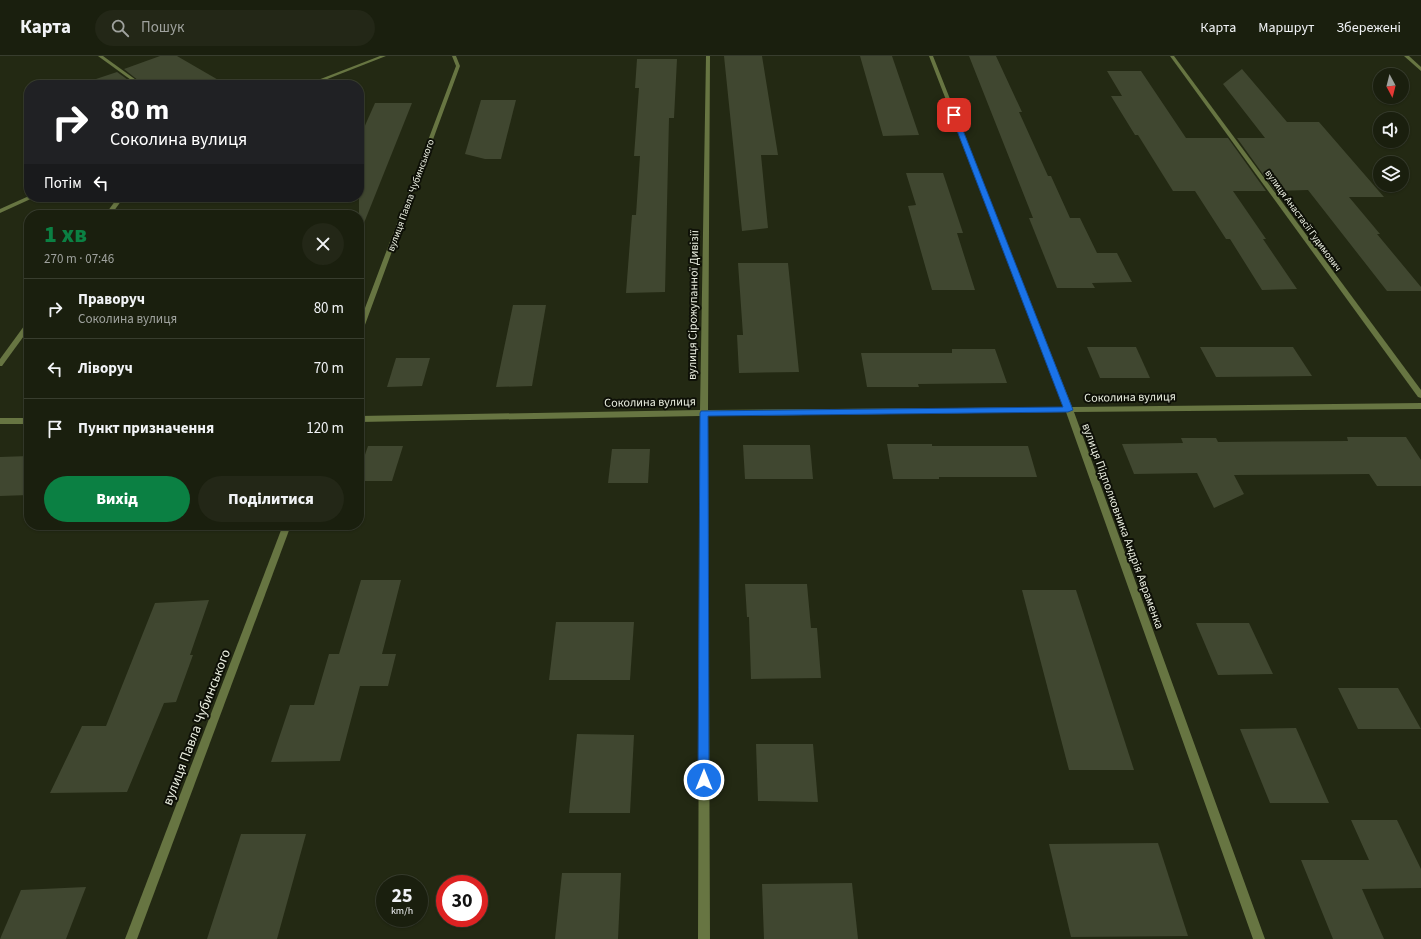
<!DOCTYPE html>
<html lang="uk">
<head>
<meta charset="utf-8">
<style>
  :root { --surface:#1a1f0e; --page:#232717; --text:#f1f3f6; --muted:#9fa29e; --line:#383d2e; --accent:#0b8043 }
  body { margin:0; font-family:"Source Sans 3",sans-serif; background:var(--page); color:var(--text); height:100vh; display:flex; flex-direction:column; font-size:15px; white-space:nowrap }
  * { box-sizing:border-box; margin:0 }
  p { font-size:13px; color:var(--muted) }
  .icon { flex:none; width:22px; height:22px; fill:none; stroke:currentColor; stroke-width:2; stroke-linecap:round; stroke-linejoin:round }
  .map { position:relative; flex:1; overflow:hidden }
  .drawer { position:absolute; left:24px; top:154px; width:340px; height:320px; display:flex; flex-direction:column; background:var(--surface); border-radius:16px; box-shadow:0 1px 3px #0004,0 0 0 1px var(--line) }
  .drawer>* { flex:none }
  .hud { position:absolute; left:24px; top:24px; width:340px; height:122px; border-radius:16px; box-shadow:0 1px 3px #0004,0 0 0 1px var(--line); background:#202124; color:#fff; overflow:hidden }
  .needle { width:26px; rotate:173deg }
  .tools { position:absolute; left:1373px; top:12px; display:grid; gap:8px }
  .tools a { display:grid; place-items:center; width:36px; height:36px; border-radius:50%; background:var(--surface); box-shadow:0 1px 3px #0004,0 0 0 1px var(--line); font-size:20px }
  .speed { position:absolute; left:376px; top:819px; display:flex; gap:8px; font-size:20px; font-weight:700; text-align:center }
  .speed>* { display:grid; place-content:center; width:52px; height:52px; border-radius:50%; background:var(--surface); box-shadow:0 1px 3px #0004,0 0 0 1px var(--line); line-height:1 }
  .speed small { font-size:10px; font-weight:400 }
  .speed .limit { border:6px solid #d22; background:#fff; color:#111 }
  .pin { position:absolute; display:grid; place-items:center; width:34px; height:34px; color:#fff; margin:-17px; border-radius:8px; box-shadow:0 2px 6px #0006 }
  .me { position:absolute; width:44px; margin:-22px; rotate:0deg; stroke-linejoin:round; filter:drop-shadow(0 0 3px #0008) }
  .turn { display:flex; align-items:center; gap:14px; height:84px; padding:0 20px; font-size:18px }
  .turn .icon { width:52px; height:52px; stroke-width:2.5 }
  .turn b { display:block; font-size:28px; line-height:34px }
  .then { display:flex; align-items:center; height:38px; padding:0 20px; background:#0003; gap:8px; font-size:15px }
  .round { display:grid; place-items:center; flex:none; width:42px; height:42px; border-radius:21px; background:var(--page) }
  .overview { display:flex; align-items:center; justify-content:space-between; height:68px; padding:0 20px }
  h1 { font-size:24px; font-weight:800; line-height:30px; color:var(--accent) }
  .action { display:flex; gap:8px; margin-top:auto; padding:8px 20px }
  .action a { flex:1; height:46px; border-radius:24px; background:var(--accent); color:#fff; font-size:16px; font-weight:800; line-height:46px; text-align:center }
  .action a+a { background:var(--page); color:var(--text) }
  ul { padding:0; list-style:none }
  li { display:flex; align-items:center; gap:12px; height:60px; padding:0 20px; border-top:1px solid var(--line) }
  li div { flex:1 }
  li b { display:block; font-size:15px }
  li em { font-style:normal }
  header { display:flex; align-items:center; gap:24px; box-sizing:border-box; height:56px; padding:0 20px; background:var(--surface); border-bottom:1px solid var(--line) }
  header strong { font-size:19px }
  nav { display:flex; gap:22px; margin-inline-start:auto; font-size:14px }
  .search { width:280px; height:36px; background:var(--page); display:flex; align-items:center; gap:10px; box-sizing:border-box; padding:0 14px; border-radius:22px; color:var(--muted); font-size:15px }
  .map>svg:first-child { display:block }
  .building { fill:#404730 }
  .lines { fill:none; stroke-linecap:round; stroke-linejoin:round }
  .street { fill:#677542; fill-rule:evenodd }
  .route { fill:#1a73e8; stroke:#114b97 }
  .labels { text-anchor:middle; stroke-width:4; stroke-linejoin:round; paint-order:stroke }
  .far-street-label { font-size:10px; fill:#eaeee0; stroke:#0e1007 }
  .street-label { font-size:12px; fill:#eaeee0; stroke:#0e1007 }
  .near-street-label { font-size:14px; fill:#eaeee0; stroke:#0e1007 }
</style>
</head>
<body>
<header>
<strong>Карта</strong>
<div class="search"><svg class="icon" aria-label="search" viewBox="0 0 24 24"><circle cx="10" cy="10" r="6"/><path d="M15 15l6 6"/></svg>Пошук</div>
<nav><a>Карта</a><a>Маршрут</a><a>Збережені</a></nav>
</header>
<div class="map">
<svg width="1421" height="883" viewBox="0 0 1421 883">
  <rect width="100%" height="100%" fill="#232913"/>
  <g class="building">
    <polygon points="160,0 177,0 227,29 144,29 124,13"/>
    <polygon points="724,0 762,0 778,99 761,99 768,172 742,175"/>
    <polygon points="860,0 892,0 919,79 883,80"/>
    <polygon points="969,0 996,0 1022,56 1019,56 1048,120 1051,120 1070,162 1080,162 1097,197 1117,197 1132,226 1092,227 1095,232 1057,232 1029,162 1033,162"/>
    <polygon points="637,3 677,3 674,62 669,62 665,236 626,237 632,159 636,159 640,100 634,100 639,32 635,32"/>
    <polygon points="1242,13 1287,66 1319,66 1384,141 1349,141 1380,178 1377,178 1421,231 1421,235 1387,235 1308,134 1275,135 1237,82 1265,82 1223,28"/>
    <polygon points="1107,15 1141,15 1186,82 1228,82 1266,135 1233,135 1266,183 1263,183 1297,233 1262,234 1230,183 1226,183 1195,135 1173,135 1138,79 1135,79 1111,40 1122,40"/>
    <polygon points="117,16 135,29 91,29 90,25"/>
    <polygon points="481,44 516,44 501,103 485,103 465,98"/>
    <polygon points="375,47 412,47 360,177 359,176 359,83"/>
    <polygon points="906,117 943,117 963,177 957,177 975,234 932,234 908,150 916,149"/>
    <polygon points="738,207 788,207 799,316 739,317 737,279 743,279"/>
    <polygon points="513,249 546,249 532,330 496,331"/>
    <polygon points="1087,291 1136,291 1150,322 1100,322"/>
    <polygon points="1200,291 1293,291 1312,320 1216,321"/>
    <polygon points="952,293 995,293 1007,327 918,328 919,331 867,331 861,297 952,297"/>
    <polygon points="396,302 430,302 422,330 387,331"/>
    <polygon points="1347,381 1406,381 1421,404 1421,430 1377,430 1369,418 1234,419 1244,438 1214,452 1197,417 1134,418 1122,388 1183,387 1181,382 1216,382 1218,386 1348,385"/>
    <polygon points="887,388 932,388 932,390 1028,390 1037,421 939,421 939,423 893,423"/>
    <polygon points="743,389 810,389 813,423 745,423"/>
    <polygon points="368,390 403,390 392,425 359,425 359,416"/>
    <polygon points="612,393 650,393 648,427 608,427"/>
    <polygon points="29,400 29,439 0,440 0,401"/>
    <polygon points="361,524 401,524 382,598 396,598 388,630 360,630 340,705 271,706 290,649 314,649 329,598 339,598"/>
    <polygon points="745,528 807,528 811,572 817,572 821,622 751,623 749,561 747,561"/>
    <polygon points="1022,534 1076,534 1134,714 1069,714"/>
    <polygon points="209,544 190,599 193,599 176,646 164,647 127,736 50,737 82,670 106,670 155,547"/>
    <polygon points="556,566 634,566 630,624 549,624"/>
    <polygon points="1196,567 1249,567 1273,618 1218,619"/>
    <polygon points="1338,632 1398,632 1421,673 1358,673"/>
    <polygon points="1296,672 1329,747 1270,747 1240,673"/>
    <polygon points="577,678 634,679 630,757 569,757"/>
    <polygon points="756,688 813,688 818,746 758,745"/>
    <polygon points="1351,764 1397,764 1421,813 1421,832 1362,833 1384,883 1333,883 1301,804 1369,804"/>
    <polygon points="241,778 306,778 277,883 207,883"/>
    <polygon points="1158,787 1188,880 1071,881 1049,788"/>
    <polygon points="562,817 621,817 618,883 555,883"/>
    <polygon points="852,827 858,883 764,883 762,828"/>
    <polygon points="86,831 66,883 0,883 21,834"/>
  </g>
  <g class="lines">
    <g class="street">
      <polygon points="98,0 103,0 143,29 138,29"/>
      <polygon points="380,0 386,0 312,29 305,29"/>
      <polygon points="452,0 456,0 460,10 362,277 359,279 359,268 456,10"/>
      <polygon points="706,0 710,0 708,354 1065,351 929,0 933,0 1072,351 1421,347 1421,353 1074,356 1265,883 1253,883 1066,356 708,360 710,883 698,883 700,360 359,366 359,360 700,354"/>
      <polygon points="1170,0 1174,0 1421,334 1421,342 1418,341"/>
      <polygon points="1404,0 1409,0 1421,11 1421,15"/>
      <polygon points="29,140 35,141 0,157 0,153"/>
      <polygon points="118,141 124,141 111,159 105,159"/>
      <polygon points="27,266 29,266 29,273 2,310 0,310 0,303"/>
      <rect x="0" y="362" width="29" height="6"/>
      <polygon points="283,469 291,469 137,883 125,883"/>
    </g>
  </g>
  <polygon class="route" points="954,57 957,59 1073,354 1068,356 708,360 709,724 708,728 704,729 700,728 698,724 700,357 701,355 1063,351 951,59"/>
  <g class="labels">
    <g class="far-street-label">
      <text transform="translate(410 139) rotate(-70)" y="4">вулиця Павла Чубинського</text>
      <text transform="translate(1304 164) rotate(54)" y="4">вулиця Анастасії Гудимович</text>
    </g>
    <g class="street-label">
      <text transform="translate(693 249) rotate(-89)" y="4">вулиця Сірожупанної Дивізії</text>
      <text transform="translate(1130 341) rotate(-1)" y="4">Соколина вулиця</text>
      <text transform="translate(650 346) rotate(-1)" y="4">Соколина вулиця</text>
      <text transform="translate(1123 470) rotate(70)" y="4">вулиця Підполковника Андрія Авраменка</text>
    </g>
    <g class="near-street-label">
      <text transform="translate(196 671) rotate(-69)" y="5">вулиця Павла Чубинського</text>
    </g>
  </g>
</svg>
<div class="tools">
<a><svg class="needle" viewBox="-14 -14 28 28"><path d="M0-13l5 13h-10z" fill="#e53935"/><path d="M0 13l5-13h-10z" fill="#9fa29e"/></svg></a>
<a><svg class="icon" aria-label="sound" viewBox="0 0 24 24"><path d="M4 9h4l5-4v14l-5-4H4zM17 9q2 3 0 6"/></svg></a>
<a><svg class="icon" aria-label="layers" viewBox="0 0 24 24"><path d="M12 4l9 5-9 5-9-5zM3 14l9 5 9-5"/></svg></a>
</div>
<div class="speed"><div>25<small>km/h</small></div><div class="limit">30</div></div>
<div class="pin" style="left:954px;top:59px;background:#d93025"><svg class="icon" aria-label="arrive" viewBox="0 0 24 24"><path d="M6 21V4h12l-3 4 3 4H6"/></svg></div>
<svg class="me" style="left:704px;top:724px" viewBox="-20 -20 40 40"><circle r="17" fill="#1a73e8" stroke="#fff" stroke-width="3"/><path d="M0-11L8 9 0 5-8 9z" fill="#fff"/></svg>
<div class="hud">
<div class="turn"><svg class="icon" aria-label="right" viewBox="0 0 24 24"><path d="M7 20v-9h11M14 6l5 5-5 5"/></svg><div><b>80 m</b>Соколина вулиця</div></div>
<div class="then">Потім<svg class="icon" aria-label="left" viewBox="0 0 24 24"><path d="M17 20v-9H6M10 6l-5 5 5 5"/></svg></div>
</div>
<section class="drawer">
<div class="overview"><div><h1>1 хв</h1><p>270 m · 07:46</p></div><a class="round"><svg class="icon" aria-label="close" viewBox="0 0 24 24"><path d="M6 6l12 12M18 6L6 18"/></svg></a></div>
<ul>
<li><svg class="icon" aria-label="right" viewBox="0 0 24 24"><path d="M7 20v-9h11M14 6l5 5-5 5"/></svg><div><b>Праворуч</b><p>Соколина вулиця</p></div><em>80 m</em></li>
<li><svg class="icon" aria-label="left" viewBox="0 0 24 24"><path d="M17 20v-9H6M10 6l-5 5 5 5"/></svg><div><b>Ліворуч</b></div><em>70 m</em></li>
<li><svg class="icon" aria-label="arrive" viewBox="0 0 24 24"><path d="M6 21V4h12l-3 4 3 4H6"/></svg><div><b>Пункт призначення</b></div><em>120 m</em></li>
</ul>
<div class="action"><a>Вихід</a><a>Поділитися</a></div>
</section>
</div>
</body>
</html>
